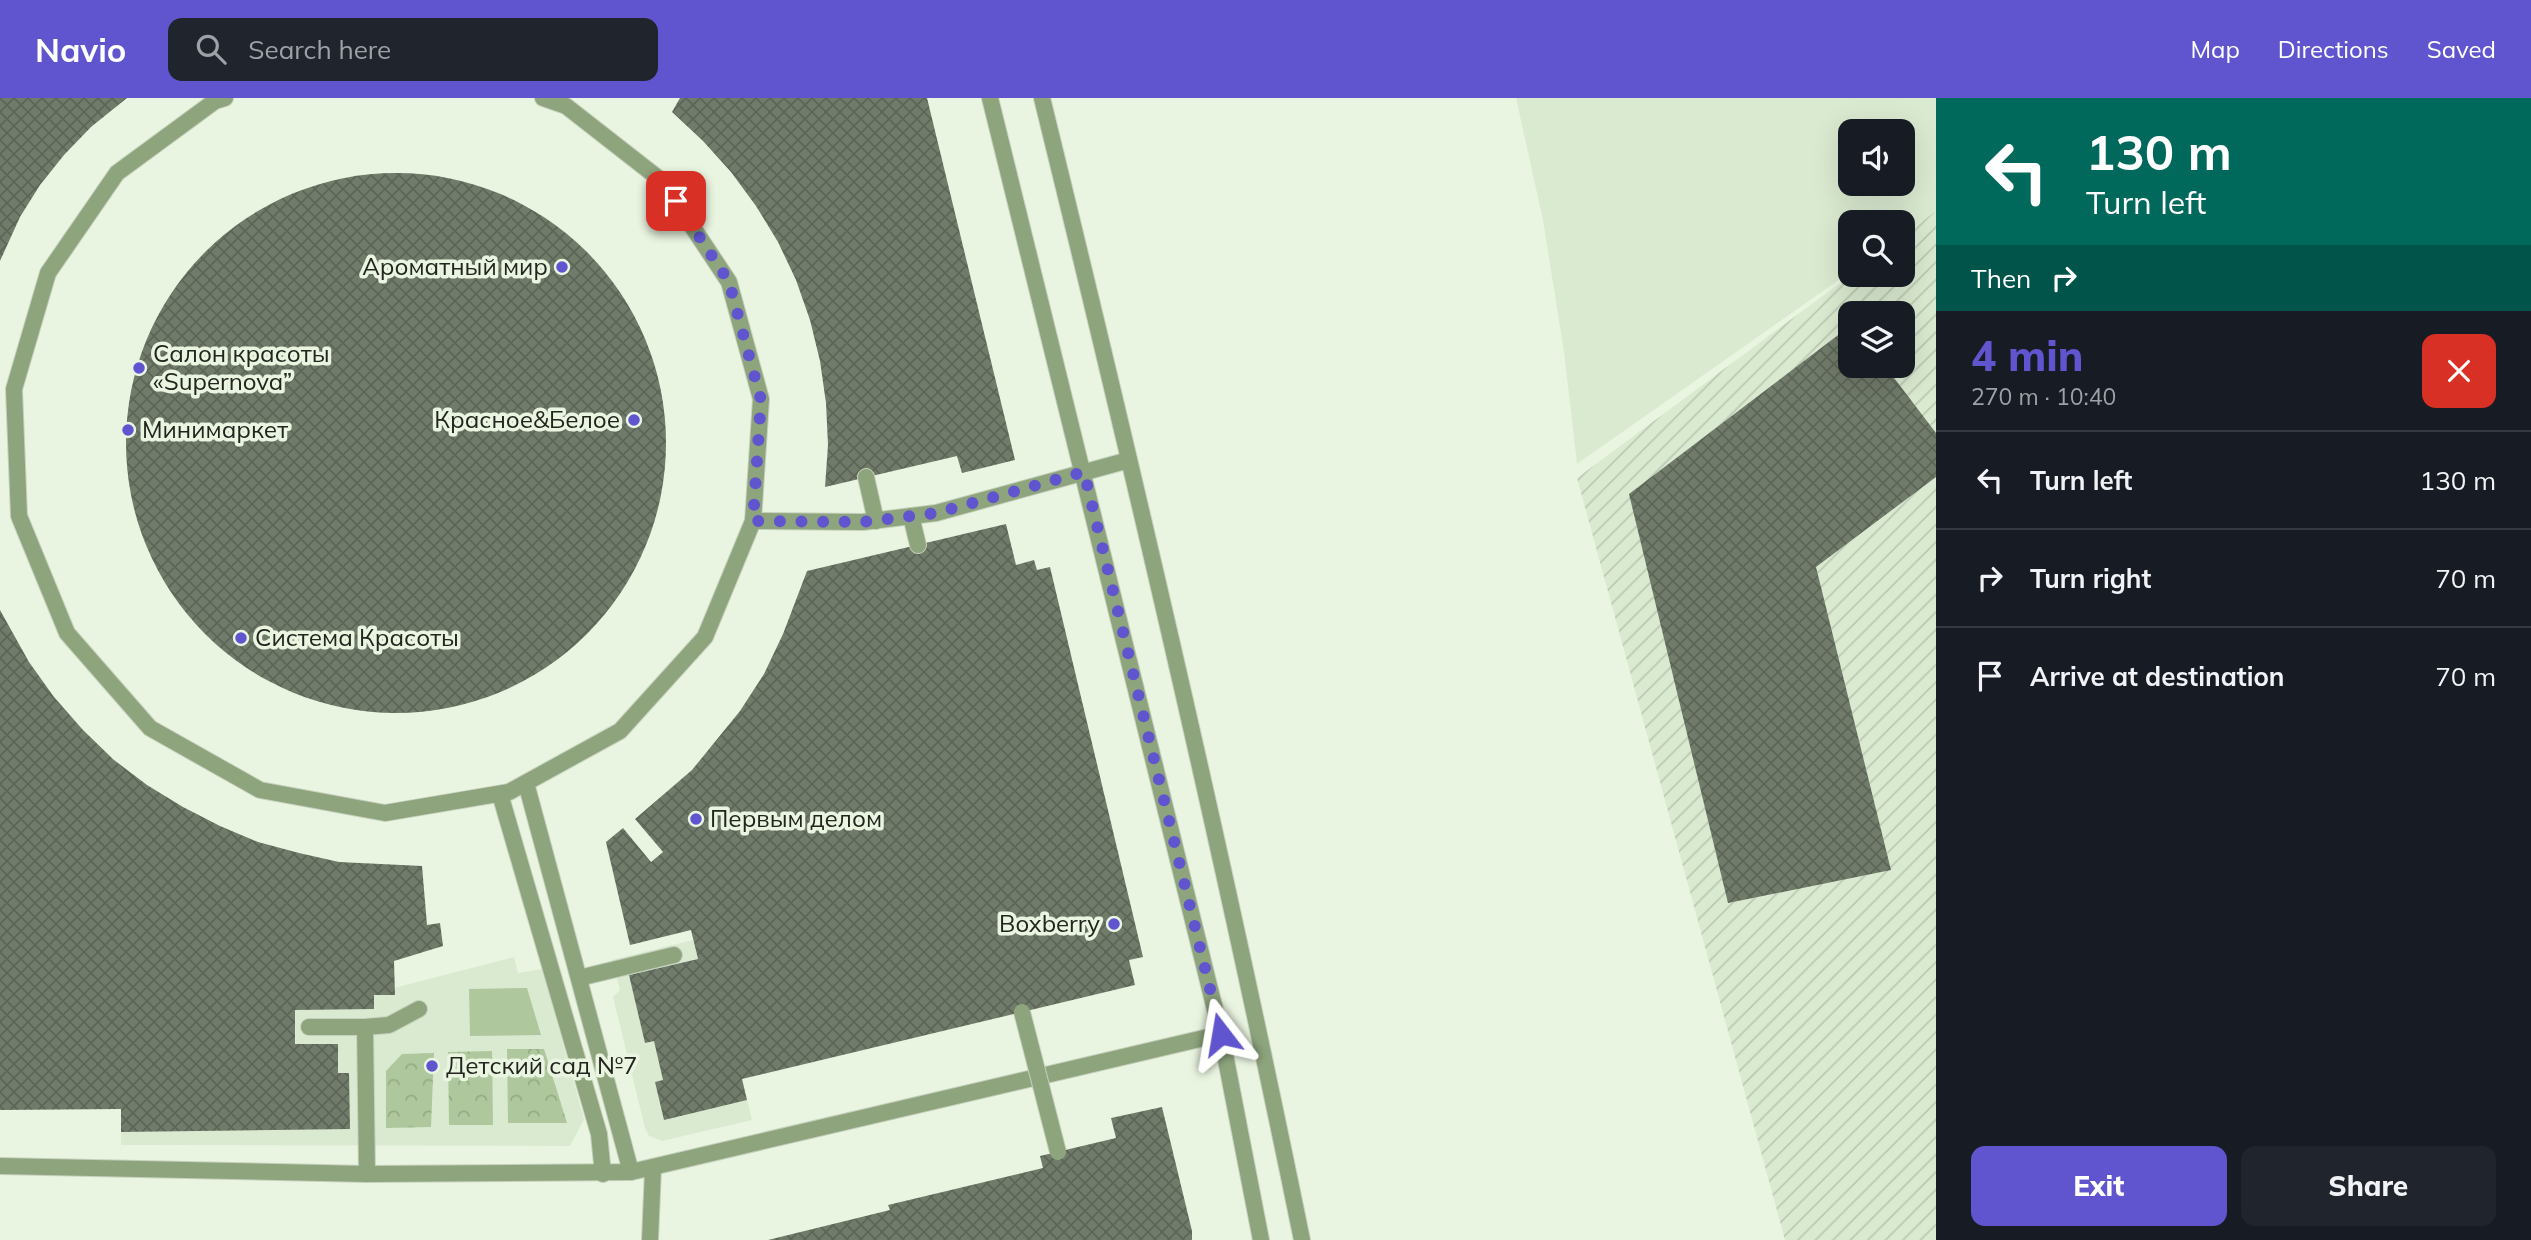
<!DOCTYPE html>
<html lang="en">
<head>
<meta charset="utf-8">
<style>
  :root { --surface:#171b24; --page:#20242c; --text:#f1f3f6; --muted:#9ea1a6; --line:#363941; --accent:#6055ce }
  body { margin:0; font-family:Mulish,sans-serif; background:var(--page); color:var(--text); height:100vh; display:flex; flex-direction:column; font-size:26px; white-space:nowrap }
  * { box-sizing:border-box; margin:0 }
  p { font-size:23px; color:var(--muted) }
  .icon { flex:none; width:38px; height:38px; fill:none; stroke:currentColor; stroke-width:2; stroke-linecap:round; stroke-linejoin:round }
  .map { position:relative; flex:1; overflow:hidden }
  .drawer { display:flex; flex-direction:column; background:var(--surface); width:595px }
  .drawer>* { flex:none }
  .guide { background:#00695c; color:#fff; overflow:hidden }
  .fabs { position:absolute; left:1838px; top:21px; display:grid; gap:14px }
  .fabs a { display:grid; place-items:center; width:77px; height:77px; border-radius:14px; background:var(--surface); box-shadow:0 7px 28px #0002; font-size:35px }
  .pin { position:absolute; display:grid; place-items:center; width:60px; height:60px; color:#fff; margin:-30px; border-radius:14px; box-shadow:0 4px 10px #0006 }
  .me { position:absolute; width:77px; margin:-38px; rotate:346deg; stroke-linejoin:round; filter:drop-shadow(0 0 5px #0008) }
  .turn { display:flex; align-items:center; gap:24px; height:147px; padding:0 35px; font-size:32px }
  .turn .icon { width:91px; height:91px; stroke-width:2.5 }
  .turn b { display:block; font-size:49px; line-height:60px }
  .then { display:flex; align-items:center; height:66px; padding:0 35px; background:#0003; gap:14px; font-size:26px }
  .round { display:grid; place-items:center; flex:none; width:74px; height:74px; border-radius:14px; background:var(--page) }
  .overview { display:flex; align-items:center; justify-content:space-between; height:119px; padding:0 35px }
  h1 { font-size:42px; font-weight:800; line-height:52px; color:var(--accent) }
  .action { display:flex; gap:14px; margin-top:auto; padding:14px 35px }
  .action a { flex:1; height:80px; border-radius:14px; background:var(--accent); color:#fff; font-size:28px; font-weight:800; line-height:80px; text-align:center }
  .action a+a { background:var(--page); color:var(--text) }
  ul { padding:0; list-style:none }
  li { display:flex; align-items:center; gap:21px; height:98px; padding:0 35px; border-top:2px solid var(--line) }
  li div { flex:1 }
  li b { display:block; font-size:26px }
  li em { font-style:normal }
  header { display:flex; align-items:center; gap:42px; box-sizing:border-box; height:98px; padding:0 35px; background:var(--accent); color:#fff }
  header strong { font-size:33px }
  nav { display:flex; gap:38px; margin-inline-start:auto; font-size:24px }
  .search { width:490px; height:63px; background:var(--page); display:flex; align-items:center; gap:18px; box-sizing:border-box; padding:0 24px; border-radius:14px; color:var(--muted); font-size:26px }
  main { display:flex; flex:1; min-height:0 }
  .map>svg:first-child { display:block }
  .built { fill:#daead0; fill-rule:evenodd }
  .industrial { fill:url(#industrial-furrows); fill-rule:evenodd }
  .park { fill:url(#park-crowns) }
  .pitch { fill:#aec79c }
  .building { fill:url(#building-cross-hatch) }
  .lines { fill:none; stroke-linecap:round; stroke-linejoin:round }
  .service-casing { stroke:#c6d0be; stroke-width:18 }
  .service { stroke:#8da47c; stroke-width:16 }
  .service-bridge-casing { stroke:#c6d0be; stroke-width:18; stroke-linecap:butt }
  .service-bridge { stroke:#8da47c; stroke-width:16 }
  .route { stroke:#6055ce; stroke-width:12; stroke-dasharray:0 21.6 }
  .poi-dot { fill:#6055ce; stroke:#eaf5e1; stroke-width:2.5 }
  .labels { text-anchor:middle; stroke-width:7; stroke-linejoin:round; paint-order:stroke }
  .poi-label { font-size:24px; fill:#21251e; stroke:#eaf5e1; text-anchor:start }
</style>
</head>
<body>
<header>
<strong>Navio</strong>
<div class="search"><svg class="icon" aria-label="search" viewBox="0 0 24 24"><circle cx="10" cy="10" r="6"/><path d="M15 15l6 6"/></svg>Search here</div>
<nav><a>Map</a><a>Directions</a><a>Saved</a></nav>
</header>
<main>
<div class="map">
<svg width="1936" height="1142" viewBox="0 0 1936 1142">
  <defs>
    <pattern id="industrial-furrows" width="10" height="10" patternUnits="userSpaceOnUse" patternTransform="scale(1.75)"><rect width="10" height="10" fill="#daead0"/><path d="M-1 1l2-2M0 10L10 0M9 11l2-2" fill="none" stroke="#bbc9b2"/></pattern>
    <pattern id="park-crowns" width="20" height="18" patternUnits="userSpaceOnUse" patternTransform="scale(1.75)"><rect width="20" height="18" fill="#aec79c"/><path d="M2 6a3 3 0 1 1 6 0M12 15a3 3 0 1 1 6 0" fill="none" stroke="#95ab86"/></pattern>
    <pattern id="building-cross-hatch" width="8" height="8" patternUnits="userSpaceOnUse" patternTransform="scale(1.75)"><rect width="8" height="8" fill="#717b6a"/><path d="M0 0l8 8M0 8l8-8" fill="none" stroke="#5c6557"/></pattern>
  </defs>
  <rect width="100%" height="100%" fill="#eaf5e1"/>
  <g class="built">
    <path d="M1516,0H1936V113L1902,137V124H1850V174L1577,366L1564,254L1543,122ZM1850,33H1902V86H1850Z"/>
    <polygon points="693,842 698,861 692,862 668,999 742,981 752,1022 662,1043 649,1038 645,1030 613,899 620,892 612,862"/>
    <polygon points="514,859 518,875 542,871 584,1021 570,1048 121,1047 121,1011 296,985 295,912 374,897 394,897 394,890"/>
  </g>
  <path class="industrial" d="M1936,113V1142H1785L1577,380L1851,177H1902V138ZM1850,215H1902V268H1850Z"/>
  <g class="park">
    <circle cx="370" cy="235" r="22"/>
    <circle cx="397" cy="340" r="52"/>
    <circle cx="496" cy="318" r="28"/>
    <circle cx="293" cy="363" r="26"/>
    <circle cx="469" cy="429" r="17"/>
    <circle cx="401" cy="443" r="22"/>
    <polygon points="507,951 544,951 567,1025 508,1025"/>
    <polygon points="492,953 493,1027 449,1027 448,954"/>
    <polygon points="434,955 431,1029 386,1030 386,973 402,956"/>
  </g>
  <polygon class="pitch" points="527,890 541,937 470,938 469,891"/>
  <g class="building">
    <polygon points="0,0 127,0 91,29 64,57 40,87 20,119 0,163"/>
    <polygon points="680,0 927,0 1015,362 962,375 957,358 825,389 828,347 826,305 820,263 810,222 796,182 778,144 756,108 731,74 703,43 672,14"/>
    <circle cx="396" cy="345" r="270"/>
    <polygon points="1850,228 1850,268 1885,268 1936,335 1936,379 1816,469 1891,772 1728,805 1629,396"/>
    <polygon points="1006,426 1016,467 1034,462 1037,472 1050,469 1143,859 1129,862 1135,887 742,981 747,1002 664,1022 655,984 663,982 654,943 645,945 629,877 698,861 691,832 630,847 606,744 623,730 651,764 663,754 635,721 692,672 740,613 764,576 783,536 807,473"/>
    <polygon points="0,512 29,564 54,599 83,632 114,662 147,687 183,709 220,728 258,744 299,755 339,764 422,768 427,827 440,825 443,848 394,863 395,897 374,897 374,911 295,912 295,946 338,946 338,975 349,975 350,1031 121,1034 121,1011 0,1012"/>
    <polygon points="1162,1009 1192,1133 1192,1142 768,1142 890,1112 888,1107 1043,1070 1040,1058 1116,1040 1111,1020"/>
  </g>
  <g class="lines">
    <g class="service-casing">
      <g id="service">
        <polyline points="225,0 215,3 117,75 48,175 14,291 19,418 67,535 150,630 260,692 385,715 509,694 620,633 705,539 753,423 761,301 729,184 662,83 566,8 543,0"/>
        <polyline points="990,0 1221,936 1261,1142"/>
        <path d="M1042,0C1135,379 1224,759 1302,1142"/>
        <polyline points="866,379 876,423"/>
        <polyline points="911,418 918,447"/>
        <polyline points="753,423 863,424 936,415 1129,362"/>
        <polyline points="526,685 631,1074"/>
        <polyline points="500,696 599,1036 603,1076"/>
        <polyline points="579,880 674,857"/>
        <polyline points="309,929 365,929"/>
        <polyline points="0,1068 367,1076 631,1074 1221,936"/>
        <polyline points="367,1076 365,929 389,927 419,911"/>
        <polyline points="650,1142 653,1071"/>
      </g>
    </g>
    <use href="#service" class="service"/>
    <g class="service-bridge-casing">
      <polyline id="service-bridge" points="1022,914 1058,1054"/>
    </g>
    <use href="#service-bridge" class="service-bridge"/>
  </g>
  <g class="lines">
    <polyline class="route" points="676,103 729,184 761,302 753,423 863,424 936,415 1084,374 1221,936"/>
  </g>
  <g class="poi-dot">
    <circle cx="562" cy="169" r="7"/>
    <circle cx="139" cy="270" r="7"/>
    <circle cx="634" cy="322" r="7"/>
    <circle cx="128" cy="332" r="7"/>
    <circle cx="241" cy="540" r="7"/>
    <circle cx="696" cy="721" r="7"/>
    <circle cx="1114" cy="826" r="7"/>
    <circle cx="432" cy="968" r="7"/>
  </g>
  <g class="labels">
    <g class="poi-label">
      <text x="548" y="177" text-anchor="end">Ароматный мир</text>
      <text x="153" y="264">Салон красоты<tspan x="153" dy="28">«Supernova”</tspan></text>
      <text x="620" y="330" text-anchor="end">Красное&amp;Белое</text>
      <text x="142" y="340">Минимаркет</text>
      <text x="255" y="548">Система Красоты</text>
      <text x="710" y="729">Первым делом</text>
      <text x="1100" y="834" text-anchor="end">Boxberry</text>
      <text x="446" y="976">Детский сад №7</text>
    </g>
  </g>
</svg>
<div class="fabs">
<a><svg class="icon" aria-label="sound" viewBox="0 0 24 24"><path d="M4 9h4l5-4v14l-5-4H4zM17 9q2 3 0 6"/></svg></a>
<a><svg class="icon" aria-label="search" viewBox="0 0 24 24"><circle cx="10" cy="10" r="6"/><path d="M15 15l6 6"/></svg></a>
<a><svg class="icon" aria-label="layers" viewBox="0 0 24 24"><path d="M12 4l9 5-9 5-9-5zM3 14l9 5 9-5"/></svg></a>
</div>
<div class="pin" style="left:676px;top:103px;background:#d93025"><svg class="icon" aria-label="arrive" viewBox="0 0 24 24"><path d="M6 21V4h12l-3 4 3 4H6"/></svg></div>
<svg class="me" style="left:1221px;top:936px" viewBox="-20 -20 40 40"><path d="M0-17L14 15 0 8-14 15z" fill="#6055ce" stroke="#fff" stroke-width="4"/></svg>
</div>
<section class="drawer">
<div class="guide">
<div class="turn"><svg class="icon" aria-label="left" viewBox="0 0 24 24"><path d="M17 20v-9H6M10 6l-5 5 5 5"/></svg><div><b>130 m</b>Turn left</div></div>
<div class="then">Then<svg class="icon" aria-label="right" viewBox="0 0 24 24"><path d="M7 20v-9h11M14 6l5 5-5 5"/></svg></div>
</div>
<div class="overview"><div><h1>4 min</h1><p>270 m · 10:40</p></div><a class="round" style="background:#d93025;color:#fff"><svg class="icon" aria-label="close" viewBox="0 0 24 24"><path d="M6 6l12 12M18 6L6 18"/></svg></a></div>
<ul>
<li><svg class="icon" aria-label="left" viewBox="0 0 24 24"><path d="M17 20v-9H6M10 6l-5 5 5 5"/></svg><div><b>Turn left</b></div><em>130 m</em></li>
<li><svg class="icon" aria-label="right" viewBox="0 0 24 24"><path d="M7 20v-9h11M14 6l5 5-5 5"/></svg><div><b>Turn right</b></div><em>70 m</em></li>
<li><svg class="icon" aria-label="arrive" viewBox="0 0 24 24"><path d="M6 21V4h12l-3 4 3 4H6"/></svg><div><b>Arrive at destination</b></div><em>70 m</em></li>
</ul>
<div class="action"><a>Exit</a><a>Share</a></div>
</section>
</main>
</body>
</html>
